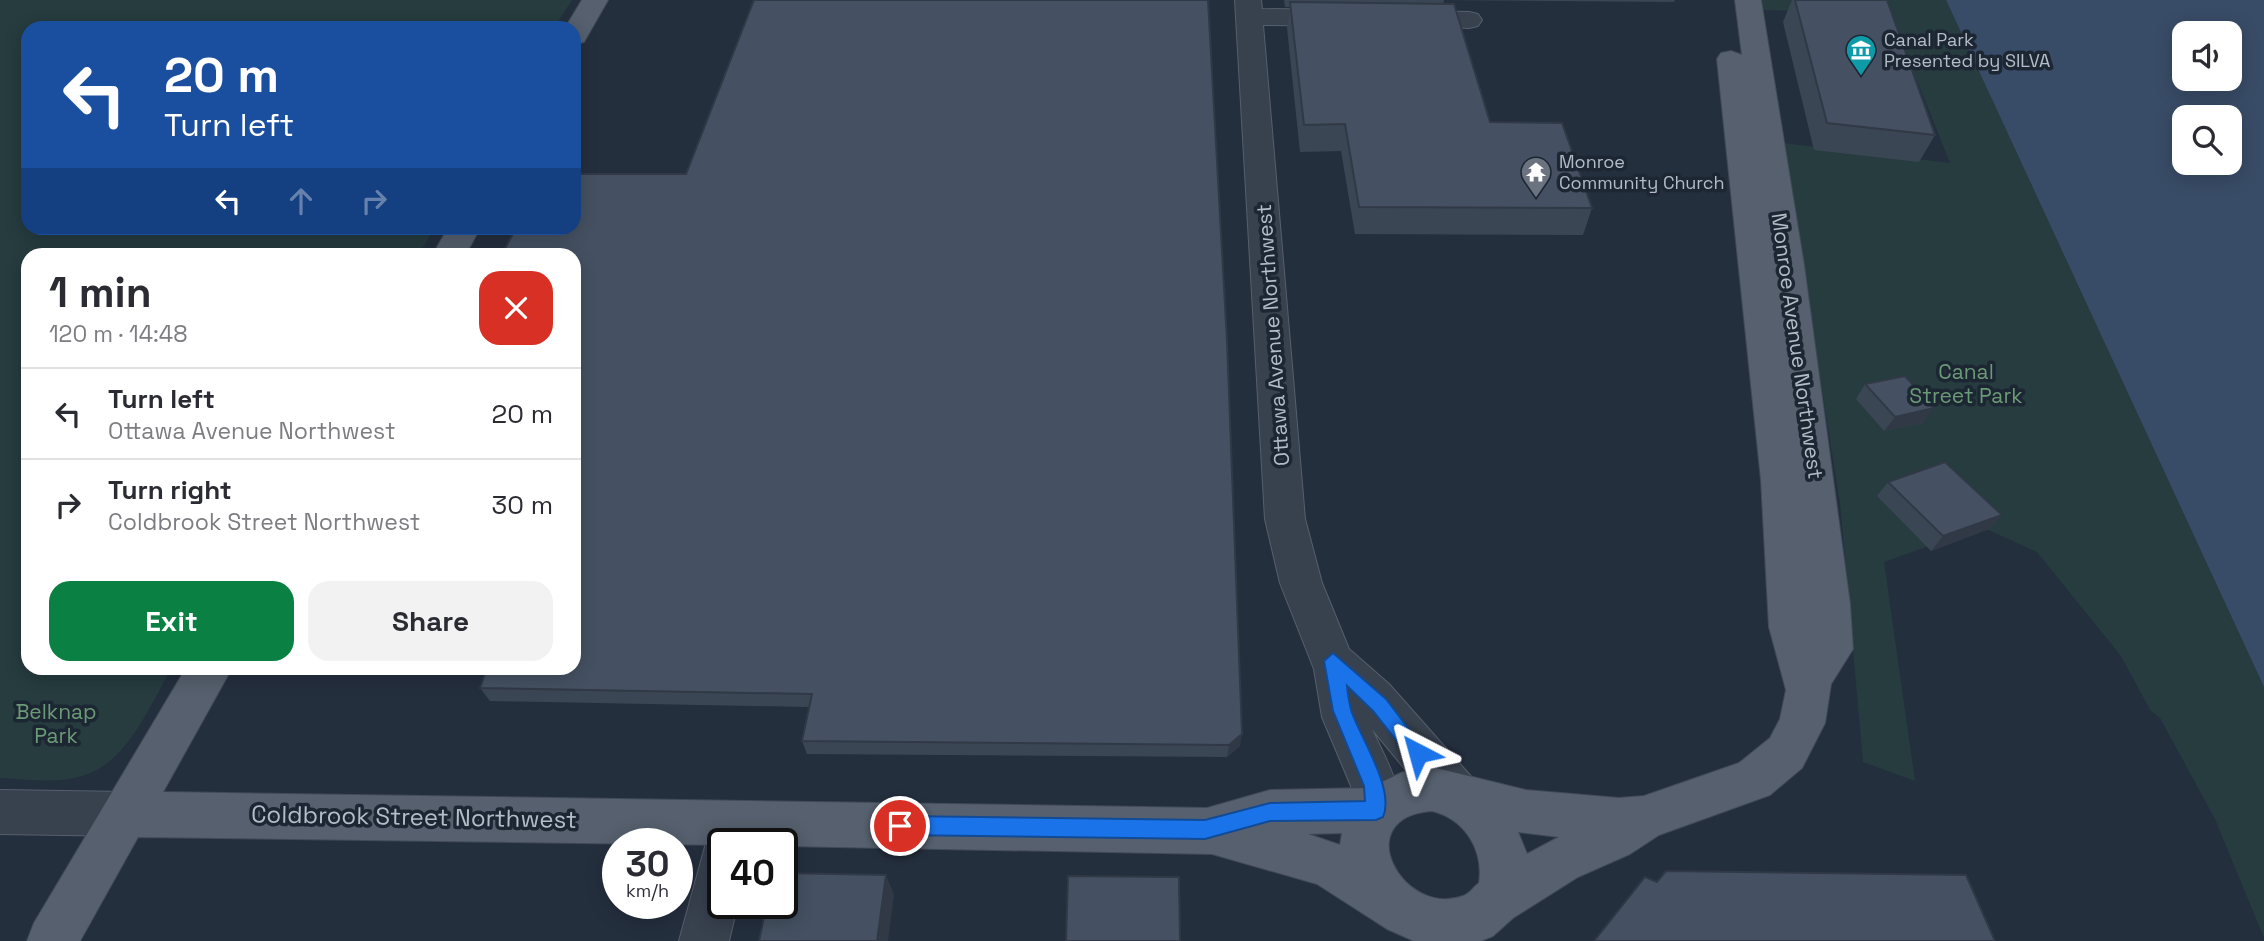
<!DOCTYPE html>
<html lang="en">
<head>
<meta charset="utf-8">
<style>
  :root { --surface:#fff; --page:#f2f2f3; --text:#2b2b33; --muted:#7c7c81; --line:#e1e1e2; --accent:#0b8043 }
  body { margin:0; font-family:"Space Grotesk",sans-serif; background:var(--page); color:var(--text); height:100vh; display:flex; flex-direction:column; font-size:26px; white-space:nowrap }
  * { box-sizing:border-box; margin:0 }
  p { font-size:23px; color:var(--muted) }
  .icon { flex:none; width:38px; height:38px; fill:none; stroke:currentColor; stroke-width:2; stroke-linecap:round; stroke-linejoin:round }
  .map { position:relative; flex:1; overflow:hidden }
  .details { position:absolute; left:21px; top:248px; width:560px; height:427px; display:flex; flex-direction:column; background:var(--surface); border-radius:21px; box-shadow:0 4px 18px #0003 }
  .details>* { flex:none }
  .guide { position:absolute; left:21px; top:21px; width:560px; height:214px; border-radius:21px; box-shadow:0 4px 18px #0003; background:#1a4fa0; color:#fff; overflow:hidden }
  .buttons { position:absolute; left:2172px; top:21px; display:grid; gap:14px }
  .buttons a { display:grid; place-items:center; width:70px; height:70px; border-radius:14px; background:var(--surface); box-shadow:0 4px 18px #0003; font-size:35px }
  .speed { position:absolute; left:602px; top:828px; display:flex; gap:14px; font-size:35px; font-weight:700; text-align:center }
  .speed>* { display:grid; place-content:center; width:91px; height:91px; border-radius:50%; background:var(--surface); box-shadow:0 4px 18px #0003; line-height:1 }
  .speed small { font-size:18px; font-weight:400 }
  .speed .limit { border:4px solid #111; border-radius:10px; background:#fff; color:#111 }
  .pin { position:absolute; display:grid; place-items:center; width:60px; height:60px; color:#fff; margin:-30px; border:4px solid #fff; border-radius:50%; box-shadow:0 2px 7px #0007 }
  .me { position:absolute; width:77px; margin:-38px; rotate:321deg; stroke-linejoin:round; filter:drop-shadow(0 0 5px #0008) }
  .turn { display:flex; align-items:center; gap:24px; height:147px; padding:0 28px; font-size:32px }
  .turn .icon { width:91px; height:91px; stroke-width:2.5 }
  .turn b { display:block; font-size:49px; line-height:60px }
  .lanes { display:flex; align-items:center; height:66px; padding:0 28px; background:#0003; justify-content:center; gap:35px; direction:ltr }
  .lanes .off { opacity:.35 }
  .round { display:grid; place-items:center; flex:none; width:74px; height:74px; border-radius:21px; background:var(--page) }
  .head { display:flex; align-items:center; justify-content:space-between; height:119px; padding:0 28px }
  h1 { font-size:42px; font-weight:800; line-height:52px }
  .action { display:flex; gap:14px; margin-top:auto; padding:14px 28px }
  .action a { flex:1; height:80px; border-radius:21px; background:var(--accent); color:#fff; font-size:28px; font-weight:800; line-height:80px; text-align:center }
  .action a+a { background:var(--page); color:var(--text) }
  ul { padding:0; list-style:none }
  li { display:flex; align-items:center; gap:21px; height:91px; padding:0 28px; border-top:2px solid var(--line) }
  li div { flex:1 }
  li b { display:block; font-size:26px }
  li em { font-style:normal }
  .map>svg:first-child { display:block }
  .green { fill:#263c3f }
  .water { fill:#394c67; fill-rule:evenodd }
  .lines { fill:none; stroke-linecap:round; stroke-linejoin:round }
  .minor-casing { stroke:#565f6c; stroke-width:2 }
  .major-casing { stroke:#414a57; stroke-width:2 }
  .minor { fill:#38414e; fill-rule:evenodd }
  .major { fill:#56606e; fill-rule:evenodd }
  .wall { fill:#3b4654 }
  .shaded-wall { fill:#303945 }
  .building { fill:#455162; stroke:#303945; stroke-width:2 }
  .route { fill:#1a73e8; stroke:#114b97; stroke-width:2 }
  .labels { text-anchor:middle; stroke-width:7; stroke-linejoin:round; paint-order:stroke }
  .far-poi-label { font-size:18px; fill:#b4bcc9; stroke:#1d2633; text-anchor:start }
  .street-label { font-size:21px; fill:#b4bcc9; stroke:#1d2633 }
  .park-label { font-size:21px; fill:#6b9a76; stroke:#1d2633 }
  .near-street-label { font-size:24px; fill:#b4bcc9; stroke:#1d2633 }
</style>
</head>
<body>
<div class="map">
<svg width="2264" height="941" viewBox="0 0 2264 941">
  <rect width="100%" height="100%" fill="#242f3e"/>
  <g class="green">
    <path d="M0,0H572L554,28H28V228H435L418,255L28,256V668L171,669C150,705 127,764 82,776C57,784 26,779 0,778Z"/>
    <polygon points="1761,0 1946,0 2264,687 2264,938 2215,819 2160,718 2150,710 2121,656 2037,552 1982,527 1884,562 1915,781 1863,762 1840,503 1783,143 1950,163 1892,18 1838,12 1763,10"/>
  </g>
  <path class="water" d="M1946,0H2264V687ZM2184,33H2230V79H2184ZM2184,117H2230V163H2184Z"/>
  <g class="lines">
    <g class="minor-casing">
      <g id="minor">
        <path d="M1235,0H1261L1262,9L1339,10L1348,12L1352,18L1348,24L1339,26L1263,25L1305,519L1322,583L1349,649L1389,684L1475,781L1481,797L1475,813L1458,819L1441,813L1372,729C1386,761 1408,791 1393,826L1376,832L1359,826L1352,810L1351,786L1322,717L1314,669L1280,583L1265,519Z"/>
        <polygon points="1406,11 1469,12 1478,14 1482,20 1478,26 1469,28 1397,25 1393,19 1397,13"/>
        <polygon points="0,790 127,792 144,798 151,814 144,830 127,836 0,834"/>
        <polygon points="723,837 740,844 723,844 723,903 738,903 729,941 679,941 706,843"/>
      </g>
    </g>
    <g class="major-casing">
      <g id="major">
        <polygon points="582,0 608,0 584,42 574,44 574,28 565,28"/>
        <path d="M1735,0H1761L1804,265L1850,604L1853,649L1831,684L1825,723L1802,768L1770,795L1659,835L1630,854L1578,877L1513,918L1493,936L1481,941H1414L1387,929L1317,884L1212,854L782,846V844L723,845L138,837L80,941H27L34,923L186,668H232L163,792L1207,808L1270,790L1369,788L1403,772L1432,767L1526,790L1619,798L1644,796L1739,763L1770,738L1780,719L1786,690L1769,627L1761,480L1717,59L1721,53L1731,51L1742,55ZM1432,811C1465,819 1484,850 1479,883C1473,887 1471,893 1463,896C1402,918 1348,817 1432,811ZM1518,832L1559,837L1527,854ZM1342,833L1340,845L1308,834Z"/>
        <polygon points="448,228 480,228 465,256 432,256"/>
      </g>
    </g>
    <use href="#minor" class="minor"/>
    <use href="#major" class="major"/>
  </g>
  <g class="wall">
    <polygon points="1284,0 1675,0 1674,2 1444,0 1443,4 1490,122 1592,208 1583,235 1355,234 1341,151 1300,152 1287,28 1290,7 1285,7"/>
    <polygon points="1792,0 1887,0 1935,135 1919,162 1814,150 1783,22"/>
    <polygon points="1227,341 1240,746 1227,757 807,754 802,741 809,707 490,701 480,688"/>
    <polygon points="1865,384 1924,423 1884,431 1856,399"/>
    <polygon points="1888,482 2002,515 1989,529 1931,551 1877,496"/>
  </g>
  <g class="shaded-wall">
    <polygon points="1934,408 1924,423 1884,431 1895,417"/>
    <polygon points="2002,515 1989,529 1931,551 1943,536"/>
    <polygon points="1242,734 1240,746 1227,757 1229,745"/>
    <polygon points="886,875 894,895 888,941 877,941"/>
  </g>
  <g class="building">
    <polygon points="754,0 1208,0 1227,341 1242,734 1229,745 802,741 812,694 480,688 487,668 574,668 574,256 501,256 516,228 574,228 574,174 686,174"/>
    <polygon points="1795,0 1887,0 1935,135 1827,123"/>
    <polygon points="1290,2 1454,4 1490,122 1562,123 1592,208 1359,207 1345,124 1304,125"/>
    <polygon points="1905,376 1934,408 1895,417 1865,384"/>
    <polygon points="1945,462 2002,515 1943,536 1888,482"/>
    <polygon points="1666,871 1966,875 1995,941 1594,941 1645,877 1657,882"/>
    <polygon points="782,873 886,875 877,941 759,941 767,903 782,903"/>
    <polygon points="1068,876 1179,877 1180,941 1066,941"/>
  </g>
  <path class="route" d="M1333,653L1386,699L1427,753L1424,759L1418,762L1411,759L1373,711L1347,686C1348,695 1349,704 1352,713C1362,740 1395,790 1383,817L1376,820L1270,821L1205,839L900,835L893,832L890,826L893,819L900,816L1205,820L1270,803L1365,801L1364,786L1333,711L1324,661Z"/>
  <defs>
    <g id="museum-pin" transform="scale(1.575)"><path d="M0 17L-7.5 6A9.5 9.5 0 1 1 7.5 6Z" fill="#0f9aa8" stroke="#1d2633"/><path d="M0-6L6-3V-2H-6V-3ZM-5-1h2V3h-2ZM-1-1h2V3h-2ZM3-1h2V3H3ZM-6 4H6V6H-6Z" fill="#fff"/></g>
    <g id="temple-pin" transform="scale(1.575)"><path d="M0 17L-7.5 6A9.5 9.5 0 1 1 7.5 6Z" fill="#6b7280" stroke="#1d2633"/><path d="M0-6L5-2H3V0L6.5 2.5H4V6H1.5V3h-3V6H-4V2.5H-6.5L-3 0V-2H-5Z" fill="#fff"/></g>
  </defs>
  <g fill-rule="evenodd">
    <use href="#museum-pin" x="1861" y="50"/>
    <use href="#temple-pin" x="1536" y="172"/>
  </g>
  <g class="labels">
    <g class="far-poi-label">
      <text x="1884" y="46">Canal Park<tspan x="1884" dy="21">Presented by SILVA</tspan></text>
      <text x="1559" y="168">Monroe<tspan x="1559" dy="21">Community Church</tspan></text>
    </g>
    <g class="street-label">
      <text transform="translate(1273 335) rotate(-94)" y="7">Ottawa Avenue Northwest</text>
      <text transform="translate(1797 346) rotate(82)" y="7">Monroe Avenue Northwest</text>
    </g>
    <g class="park-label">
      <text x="1966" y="379">Canal<tspan x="1966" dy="24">Street Park</tspan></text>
      <text x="56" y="719">Belknap<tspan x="56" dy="24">Park</tspan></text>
    </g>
    <g class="near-street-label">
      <text transform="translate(414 817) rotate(1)" y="8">Coldbrook Street Northwest</text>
    </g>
  </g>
</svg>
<div class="buttons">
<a><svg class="icon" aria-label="sound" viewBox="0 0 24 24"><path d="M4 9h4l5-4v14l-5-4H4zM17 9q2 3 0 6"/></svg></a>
<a><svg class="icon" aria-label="search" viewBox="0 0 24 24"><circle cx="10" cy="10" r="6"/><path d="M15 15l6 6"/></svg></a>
</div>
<div class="speed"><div>30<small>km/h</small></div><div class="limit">40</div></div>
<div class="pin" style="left:900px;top:826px;background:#d93025"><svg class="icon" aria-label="arrive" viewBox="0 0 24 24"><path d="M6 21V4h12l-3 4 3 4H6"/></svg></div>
<svg class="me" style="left:1418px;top:753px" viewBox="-20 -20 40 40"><path d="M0-17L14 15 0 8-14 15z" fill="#1a73e8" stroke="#fff" stroke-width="4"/></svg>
<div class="guide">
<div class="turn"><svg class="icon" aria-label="left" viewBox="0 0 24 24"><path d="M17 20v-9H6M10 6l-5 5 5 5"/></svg><div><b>20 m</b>Turn left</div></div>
<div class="lanes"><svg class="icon" aria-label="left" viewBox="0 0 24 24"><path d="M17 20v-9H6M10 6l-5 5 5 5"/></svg><svg class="icon off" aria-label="ahead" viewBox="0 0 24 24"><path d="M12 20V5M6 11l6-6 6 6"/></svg><svg class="icon off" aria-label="right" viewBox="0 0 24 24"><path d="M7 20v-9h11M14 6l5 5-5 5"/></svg></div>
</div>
<section class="details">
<div class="head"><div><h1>1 min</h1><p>120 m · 14:48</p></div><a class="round" style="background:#d93025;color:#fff"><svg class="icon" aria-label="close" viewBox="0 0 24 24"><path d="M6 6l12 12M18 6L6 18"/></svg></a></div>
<ul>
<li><svg class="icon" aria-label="left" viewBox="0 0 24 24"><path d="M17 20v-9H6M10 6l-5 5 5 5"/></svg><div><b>Turn left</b><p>Ottawa Avenue Northwest</p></div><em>20 m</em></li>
<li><svg class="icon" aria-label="right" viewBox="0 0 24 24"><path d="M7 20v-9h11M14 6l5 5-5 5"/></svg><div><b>Turn right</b><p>Coldbrook Street Northwest</p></div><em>30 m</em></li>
</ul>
<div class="action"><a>Exit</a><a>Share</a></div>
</section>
</div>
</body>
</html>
